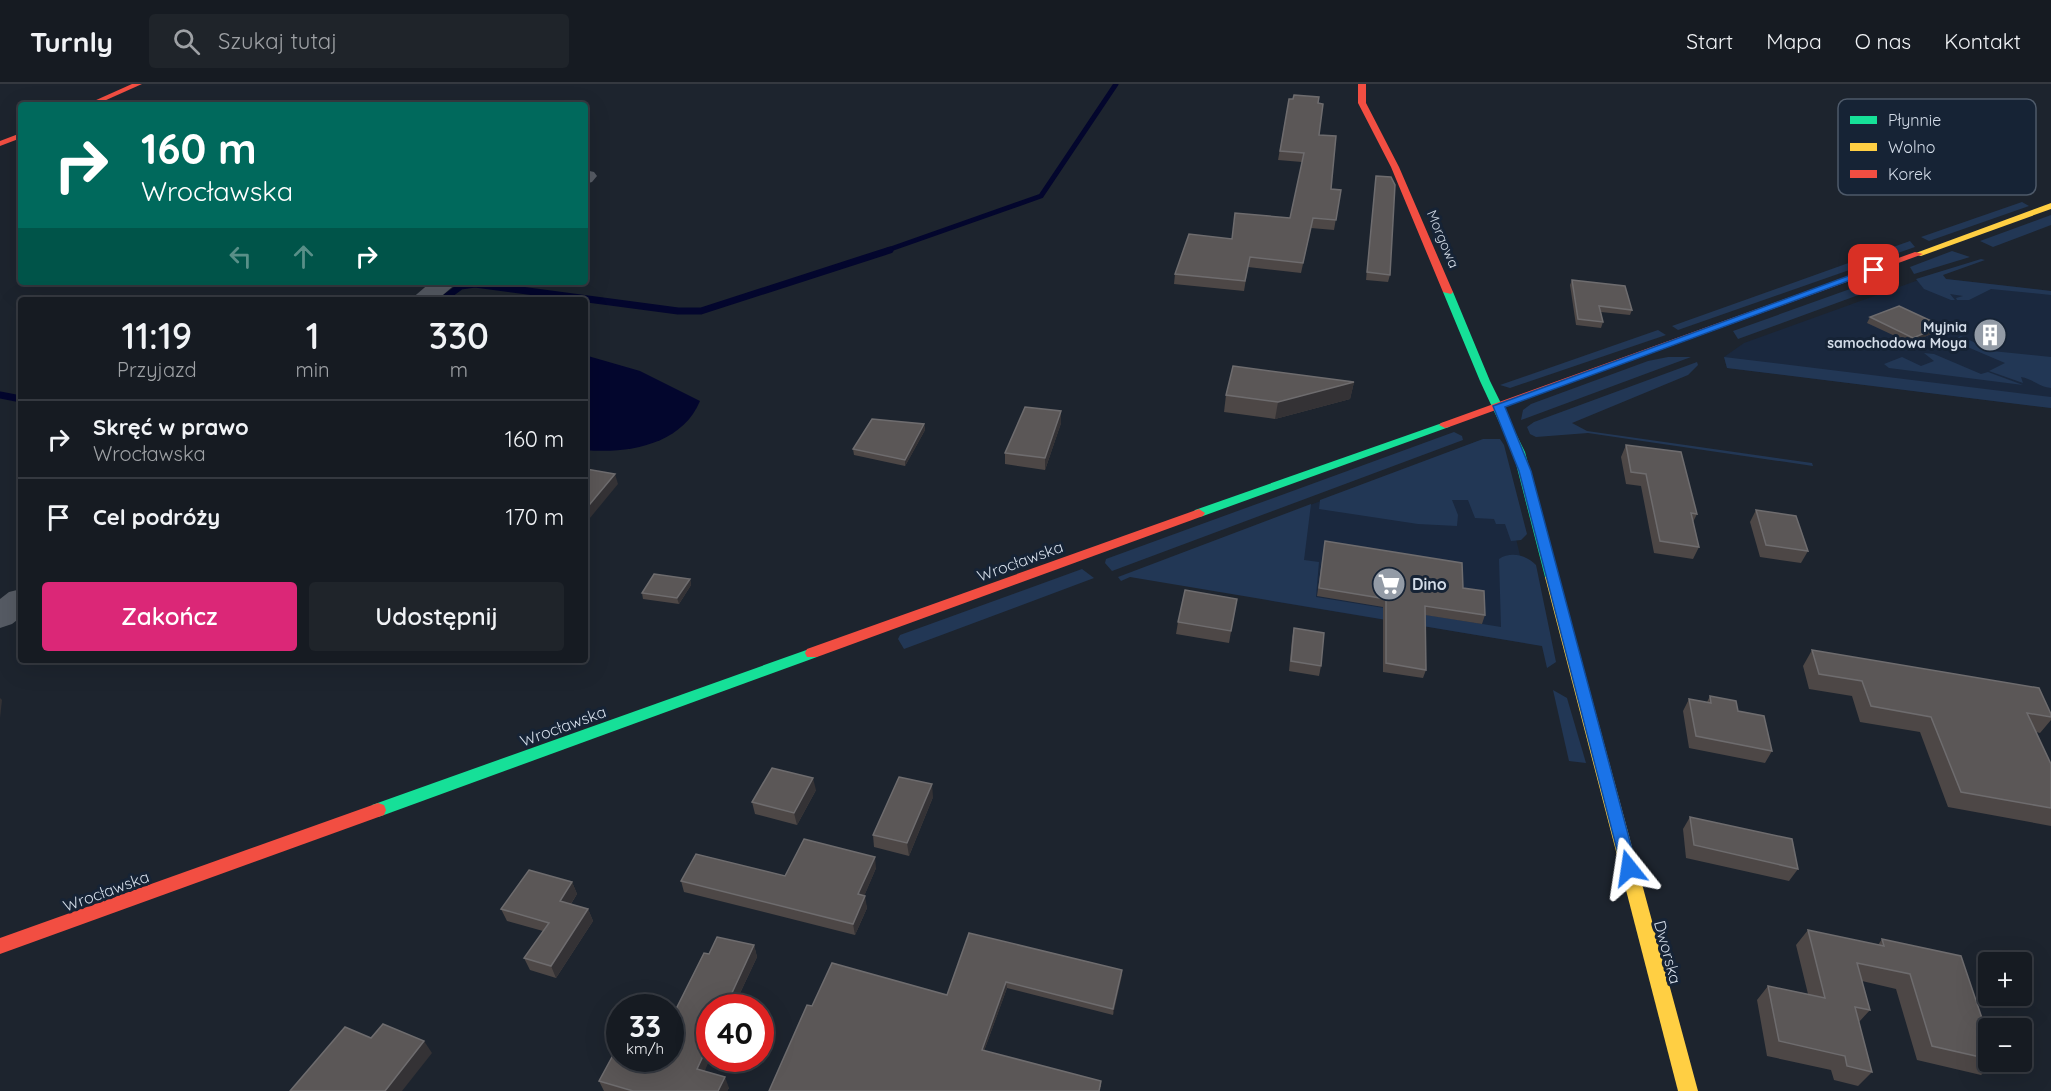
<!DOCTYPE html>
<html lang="pl">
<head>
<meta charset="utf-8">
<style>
  :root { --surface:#161b22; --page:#1f242a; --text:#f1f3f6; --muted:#9ea1a5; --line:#353940; --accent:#db2777 }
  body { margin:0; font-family:Quicksand,sans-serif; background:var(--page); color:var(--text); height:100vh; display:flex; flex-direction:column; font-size:22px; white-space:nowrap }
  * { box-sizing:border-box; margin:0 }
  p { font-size:20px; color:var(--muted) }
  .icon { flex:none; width:33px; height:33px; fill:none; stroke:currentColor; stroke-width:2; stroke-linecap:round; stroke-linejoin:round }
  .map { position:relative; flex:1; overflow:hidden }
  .side { position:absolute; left:18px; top:213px; width:570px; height:366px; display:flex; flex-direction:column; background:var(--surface); border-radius:6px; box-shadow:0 6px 24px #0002,0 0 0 2px var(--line) }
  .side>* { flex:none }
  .guide { position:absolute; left:18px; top:18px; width:570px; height:183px; border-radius:6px; box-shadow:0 6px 24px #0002,0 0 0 2px var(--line); background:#00695c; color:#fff; overflow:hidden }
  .buttons { position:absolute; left:1978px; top:868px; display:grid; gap:12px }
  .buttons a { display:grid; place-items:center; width:54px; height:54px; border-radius:6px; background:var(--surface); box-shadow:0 6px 24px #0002,0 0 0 2px var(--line); font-size:30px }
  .speed { position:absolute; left:606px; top:910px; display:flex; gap:12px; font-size:30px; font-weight:700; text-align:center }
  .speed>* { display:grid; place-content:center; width:78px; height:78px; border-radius:50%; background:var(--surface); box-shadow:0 6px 24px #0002,0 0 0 2px var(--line); line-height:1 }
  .speed small { font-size:15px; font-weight:400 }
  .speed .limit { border:9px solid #d22; background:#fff; color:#111 }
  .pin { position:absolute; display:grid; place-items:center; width:51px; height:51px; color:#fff; margin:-26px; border-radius:12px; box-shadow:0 3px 9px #0006 }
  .me { position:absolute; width:66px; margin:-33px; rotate:345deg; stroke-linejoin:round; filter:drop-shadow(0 0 4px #0008) }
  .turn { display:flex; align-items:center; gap:21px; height:126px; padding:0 24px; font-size:27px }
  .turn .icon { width:78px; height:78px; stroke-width:2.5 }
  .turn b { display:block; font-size:42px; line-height:51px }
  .lanes { display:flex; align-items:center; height:57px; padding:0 24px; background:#0003; justify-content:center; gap:30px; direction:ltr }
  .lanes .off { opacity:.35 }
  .eta { display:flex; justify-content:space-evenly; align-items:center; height:102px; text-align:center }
  .eta b { font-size:36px; font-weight:600; line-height:42px }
  .button { display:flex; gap:12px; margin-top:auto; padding:12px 24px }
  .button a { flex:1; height:69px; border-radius:6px; background:var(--accent); color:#fff; font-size:24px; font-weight:600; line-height:69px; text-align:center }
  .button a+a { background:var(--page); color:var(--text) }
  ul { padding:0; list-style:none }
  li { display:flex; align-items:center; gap:18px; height:78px; padding:0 24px; border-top:2px solid var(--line) }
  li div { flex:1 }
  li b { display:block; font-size:22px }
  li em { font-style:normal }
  header { display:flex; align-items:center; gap:36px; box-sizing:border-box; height:84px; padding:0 30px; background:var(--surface); border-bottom:2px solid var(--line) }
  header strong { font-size:28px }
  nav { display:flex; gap:33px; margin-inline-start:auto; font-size:21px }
  .search { width:420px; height:54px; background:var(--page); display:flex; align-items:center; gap:15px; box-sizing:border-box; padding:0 21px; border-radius:6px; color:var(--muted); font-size:22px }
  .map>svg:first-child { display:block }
  .built { fill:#1a283e }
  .green { fill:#223755 }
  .water { fill:#03062d }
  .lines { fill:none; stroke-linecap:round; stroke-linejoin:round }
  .stream-far1 { stroke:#03062d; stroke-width:5 }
  .stream { stroke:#03062d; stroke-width:7 }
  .street { fill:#565b64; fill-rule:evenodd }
  .fast { fill:#16e098; fill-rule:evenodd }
  .slow { fill:#ffcf43; fill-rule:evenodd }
  .jam { fill:#f24e42; fill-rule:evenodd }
  .wall { fill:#4d4746 }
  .shaded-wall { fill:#343235 }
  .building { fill:#5b5757; stroke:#6e6c6e; stroke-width:1.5 }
  .route { fill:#1a73e8; stroke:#114b97; stroke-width:1.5 }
  .labels { text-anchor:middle; stroke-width:6; stroke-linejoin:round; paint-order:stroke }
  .far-street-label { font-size:14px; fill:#d2dbe7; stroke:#162335 }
  .far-poi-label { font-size:14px; font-weight:bold; fill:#d2dbe7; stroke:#162335; text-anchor:end }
  .street-label { font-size:16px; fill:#d2dbe7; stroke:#162335 }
  .poi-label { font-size:16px; font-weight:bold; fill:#d2dbe7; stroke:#162335; text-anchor:start }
  .key { fill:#162335; stroke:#4e5a6a; stroke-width:1.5 }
  .key-label { font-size:16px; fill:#d2dbe7 }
</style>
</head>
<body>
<header>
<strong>Turnly</strong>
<div class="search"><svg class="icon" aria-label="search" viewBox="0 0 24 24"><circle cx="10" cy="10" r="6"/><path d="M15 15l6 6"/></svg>Szukaj tutaj</div>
<nav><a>Start</a><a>Mapa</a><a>O nas</a><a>Kontakt</a></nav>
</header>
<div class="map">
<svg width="2051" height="1007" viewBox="0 0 2051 1007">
  <rect width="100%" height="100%" fill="#1d242e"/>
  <g class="built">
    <polygon points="1938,189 1946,195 2051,207 2051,324 1727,284 1724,273 1744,259"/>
    <polygon points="1478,357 1495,368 1542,562 1266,516 1276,434"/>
  </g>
  <g class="green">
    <polygon points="2022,118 2029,122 1929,157 1921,153"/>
    <polygon points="2051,131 2051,141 1993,163 1980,157"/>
    <polygon points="1910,157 1915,163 1678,246 1672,242"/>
    <polygon points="1952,167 1970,173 1914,190 1910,183"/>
    <polygon points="1981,175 1985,176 1943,191 1946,195 2051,207 2051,211 1991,205 1969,216 1957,216 1956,214 1963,212 1950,210 1955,216 1951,216 1924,205 1916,195"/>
    <polygon points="1864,200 1883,202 1738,255 1733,247"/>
    <polygon points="1658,246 1666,251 1510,304 1500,301"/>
    <path d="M1961,252L1992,267L2051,273V304C2039,303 2033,295 2021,293L2023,299L1989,287L2005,279L1951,256Z"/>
    <polygon points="1924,269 1934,270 1981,290 1988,288 2023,301 1889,284 1884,280 1902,273 1921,282 1934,277"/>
    <polygon points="1668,273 1691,273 1521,336 1523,326 1531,320 1648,277"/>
    <polygon points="1724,273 2051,313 2051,324 1727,284"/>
    <polygon points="1697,278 1698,281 1688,291 1572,339 1587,347 1812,379 1813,382 1588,349 1536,353 1530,350 1527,343 1534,338"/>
    <polygon points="1454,348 1462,352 1463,356 1112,487 1105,479 1106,475"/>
    <polygon points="1483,355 1500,355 1504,361 1527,450 1521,456 1511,457 1505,440 1496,440 1494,435 1475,434 1468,416 1452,416 1458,431 1457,442 1418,440 1319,425 1320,416"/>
    <path d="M1311,420L1304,476L1319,478L1316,513L1501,543L1499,475C1511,467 1526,471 1536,481L1556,578L1547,584L1542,562L1130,493L1121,497L1118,493Z"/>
    <polygon points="1082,485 1094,494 904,565 898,555 900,551"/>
    <polygon points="1553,606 1567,614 1586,679 1569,677"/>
  </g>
  <path class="water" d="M588,272L640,287L700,317C682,361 627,370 585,366V273Z"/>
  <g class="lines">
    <polyline class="stream-far1" points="885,167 1041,112 1116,0"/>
    <g class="stream">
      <polyline points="442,216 461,202 475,200 678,227 701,227 890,166"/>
      <polyline points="0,311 21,315"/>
    </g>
    <g class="street">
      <polygon points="585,86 594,88 597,92 592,98 585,100"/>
      <polygon points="431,198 458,198 437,216 410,216"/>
      <polygon points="21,505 21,533 12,540 0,544 0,515 9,508"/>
    </g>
    <g class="fast">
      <polygon points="1448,205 1453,208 1490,297 1525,368 1559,493 1557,496 1547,496 1545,493 1513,368 1480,297 1443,208"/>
      <polygon points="1445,338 1451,341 1449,343 1203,432 1199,433 1193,429 1195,426"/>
      <polygon points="812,564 817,565 819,569 817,573 384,731 378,733 372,731 370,726 372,721"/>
    </g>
    <g class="slow">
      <polygon points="2051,119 2051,125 1921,172 1913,170"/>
      <polygon points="1552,489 1559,493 1698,1007 1678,1007 1545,493"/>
    </g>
    <g class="jam">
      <polygon points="132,0 142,0 95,21 85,21"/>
      <polygon points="1358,0 1366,0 1366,19 1399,83 1453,208 1451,210 1443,208 1391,83 1358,19"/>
      <polygon points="21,49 21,54 0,62 0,57"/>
      <polygon points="1915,168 1923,170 1449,343 1445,344 1439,341 1441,339"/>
      <polygon points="1199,425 1205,429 1203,432 817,573 807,573 805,569 807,565"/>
      <polygon points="378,719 384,721 386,726 384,731 0,870 0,854"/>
    </g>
  </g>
  <g class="wall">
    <polygon points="1289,15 1318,19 1319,51 1331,105 1341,106 1334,146 1311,144 1301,189 1248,183 1244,207 1174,200 1175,190 1232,155 1290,134 1302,78 1278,76"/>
    <polygon points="1376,92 1390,191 1388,198 1366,196"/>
    <polygon points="1572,196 1632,226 1630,231 1601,228 1603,238 1601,244 1576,241 1570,201"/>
    <polygon points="1870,233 1942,242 1938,247 1910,259 1867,239"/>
    <polygon points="1354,298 1350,315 1275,335 1224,328 1226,311"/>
    <polygon points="1061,327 1061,339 1045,386 1005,380 1005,369"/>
    <polygon points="924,340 925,346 905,382 854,371 853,365"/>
    <polygon points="1626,361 1697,430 1693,438 1699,463 1693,475 1654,469 1641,402 1626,400 1621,373"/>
    <polygon points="1756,426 1808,467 1801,479 1760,473 1750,438"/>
    <polygon points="1325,457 1463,504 1485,531 1482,540 1425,531 1426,586 1423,594 1383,588 1383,523 1317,512"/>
    <polygon points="690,495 691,501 679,520 643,515 642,509"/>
    <polygon points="1237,515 1229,559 1176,550 1178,538"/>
    <polygon points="1294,544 1321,582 1319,592 1289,587 1292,554"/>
    <polygon points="1812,566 2051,633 2051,636 2040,649 2036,648 2051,680 2051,742 1948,723 1920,648 1860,638 1852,612 1809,605 1803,582"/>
    <polygon points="1710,612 1738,627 1772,667 1765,679 1689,664 1683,627 1689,615 1707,618"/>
    <polygon points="816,706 797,741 755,730 752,718"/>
    <polygon points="933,713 909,772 874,763 873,751"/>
    <polygon points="1690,733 1798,785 1789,797 1686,774 1683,745"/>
    <polygon points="876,784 864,812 867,824 855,851 684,808 681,797 785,792"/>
    <polygon points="572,798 577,810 571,820 588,825 593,837 556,894 530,886 524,874 543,847 507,837 501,825"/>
    <polygon points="1808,846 1878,861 1882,855 1989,955 1989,978 1995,978 1981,991 1917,976 1896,905 1862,897 1870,926 1859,938 1872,988 1858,1002 1834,996 1831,986 1767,972 1757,916 1768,902 1808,910 1796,861"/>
    <polygon points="969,849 1122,886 1113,931 1007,904 984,967 1101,997 1101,1003 812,922 947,911"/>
    <polygon points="754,861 757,873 733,924 710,924 705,987 729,1004 727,1007 604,1007 599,997 620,975 670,975 709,870"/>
  </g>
  <g class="shaded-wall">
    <polygon points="1942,242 1938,247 1910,259 1913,254"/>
    <polygon points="1354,298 1350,315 1275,335 1278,318"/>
    <polygon points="1061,327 1061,339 1045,386 1045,374"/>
    <polygon points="924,340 925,346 905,382 905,376"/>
    <polygon points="615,390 618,400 585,440 585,426"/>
    <polygon points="690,495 691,501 679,520 677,514"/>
    <polygon points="0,614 2,616 0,634"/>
    <polygon points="813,694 816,706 797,741 794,729"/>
    <polygon points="932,700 933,713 909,772 907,759"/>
    <polygon points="875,773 876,784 860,822 858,810"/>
    <polygon points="572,798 577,810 565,829 560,817"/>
    <polygon points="865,812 867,824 855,851 853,840"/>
    <polygon points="588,825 593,837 556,894 551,882"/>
    <polygon points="754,861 757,873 733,924 725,924"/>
    <polygon points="1122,886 1122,892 1113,931 1113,925"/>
    <polygon points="1006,898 1007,904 982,972 982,966"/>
    <polygon points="424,957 432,969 402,1007 385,1007"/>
    <polygon points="710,957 710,975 701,995 697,985"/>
    <polygon points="725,993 729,1004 727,1007 718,1007"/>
  </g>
  <g class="building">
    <polygon points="1294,11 1319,13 1318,19 1323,20 1319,51 1336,52 1331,105 1341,106 1336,136 1313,134 1303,179 1250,173 1245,197 1175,190 1189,150 1232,155 1235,129 1290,134 1304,69 1280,67 1289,15 1293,15"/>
    <polygon points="1376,92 1391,93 1395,101 1390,191 1367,188"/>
    <polygon points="1572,196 1625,202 1632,226 1599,222 1603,238 1578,235"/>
    <polygon points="1899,222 1942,242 1913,254 1870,233"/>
    <polygon points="1233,282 1354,298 1278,318 1226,311"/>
    <polygon points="1025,323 1061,327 1045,374 1005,369"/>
    <polygon points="872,335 924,340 905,376 853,365"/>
    <polygon points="1626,361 1681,368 1697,430 1691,429 1699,463 1660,457 1646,390 1631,388"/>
    <polygon points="586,385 615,390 585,426 585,386"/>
    <polygon points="1756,426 1796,432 1808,467 1766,461"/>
    <polygon points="1325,457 1462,479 1463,504 1484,507 1485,531 1425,522 1426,586 1386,579 1386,515 1319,504"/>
    <polygon points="654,490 690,495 677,514 642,509"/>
    <polygon points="1185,506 1237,515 1231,547 1178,538"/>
    <polygon points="1294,544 1324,549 1321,582 1291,577"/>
    <polygon points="1812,566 2039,604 2051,630 2051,633 2027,629 2051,680 2051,724 1961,708 1931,633 1871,622 1862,597 1819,590"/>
    <polygon points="1710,612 1736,617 1738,627 1764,632 1772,667 1696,652 1689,615 1711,619"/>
    <polygon points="772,684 813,694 794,729 752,718"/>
    <polygon points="899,693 932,700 907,759 873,751"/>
    <polygon points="1690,733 1792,755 1798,785 1694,761"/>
    <polygon points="804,755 875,773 858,810 865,812 853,840 681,797 696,770 785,792"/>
    <polygon points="529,786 572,798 560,817 588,825 551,882 524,874 549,839 501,825"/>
    <polygon points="1808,846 1884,862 1882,855 1961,872 1989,955 1989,975 1932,962 1910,890 1857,879 1870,926 1855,923 1872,988 1847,982 1845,972 1779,957 1768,902 1825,914"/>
    <polygon points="969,849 1122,886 1113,925 1006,898 982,966 1101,997 1099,1007 769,1007 807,921 812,922 832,879 947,911"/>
    <polygon points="717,853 754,861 725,924 710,924 710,957 697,985 725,993 718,1007 633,1007 599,997 618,962 620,962 620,975 670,975 670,937 704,869 709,870"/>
    <polygon points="383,940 424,957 385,1007 290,1007 345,943 371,954"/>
  </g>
  <polygon class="route" points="1870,184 1878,186 1505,323 1531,387 1637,784 1635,789 1629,791 1623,789 1519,387 1493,322"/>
  <defs>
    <g id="building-disc" transform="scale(1.725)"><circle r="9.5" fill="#939ba6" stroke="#162335"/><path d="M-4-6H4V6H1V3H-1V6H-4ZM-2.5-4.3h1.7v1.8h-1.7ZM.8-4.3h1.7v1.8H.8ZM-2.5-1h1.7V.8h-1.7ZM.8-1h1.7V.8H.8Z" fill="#fff"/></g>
    <g id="supermarket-disc" transform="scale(1.725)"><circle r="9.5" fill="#939ba6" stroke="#162335"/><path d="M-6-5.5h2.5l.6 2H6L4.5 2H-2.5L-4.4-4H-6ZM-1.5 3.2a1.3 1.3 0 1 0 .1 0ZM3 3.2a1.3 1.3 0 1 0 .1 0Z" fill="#fff"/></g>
  </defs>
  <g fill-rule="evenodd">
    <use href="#building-disc" x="1990" y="251"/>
    <use href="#supermarket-disc" x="1389" y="500"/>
  </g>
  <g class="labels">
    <g class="far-street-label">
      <text transform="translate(1443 155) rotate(67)" y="5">Morgowa</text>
    </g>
    <g class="far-poi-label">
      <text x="1967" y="248">Myjnia<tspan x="1967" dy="16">samochodowa Moya</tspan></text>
    </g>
    <g class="street-label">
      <text transform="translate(1020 477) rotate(-20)" y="6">Wrocławska</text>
      <text transform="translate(563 642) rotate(-20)" y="6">Wrocławska</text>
      <text transform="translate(106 807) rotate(-20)" y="6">Wrocławska</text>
      <text transform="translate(1668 868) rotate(75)" y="6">Dworska</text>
    </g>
    <g class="poi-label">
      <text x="1412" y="506">Dino</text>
    </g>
  </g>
  <rect x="1838" y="15" width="198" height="96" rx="9" class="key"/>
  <rect x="1850" y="32" width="27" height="8" fill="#16e098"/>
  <rect x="1850" y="59" width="27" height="8" fill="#ffcf43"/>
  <rect x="1850" y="86" width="27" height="8" fill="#f24e42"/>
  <g class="key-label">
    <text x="1888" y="42">Płynnie</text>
    <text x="1888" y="69">Wolno</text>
    <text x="1888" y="96">Korek</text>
  </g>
</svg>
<div class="buttons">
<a>+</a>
<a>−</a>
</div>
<div class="speed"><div>33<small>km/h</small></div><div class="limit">40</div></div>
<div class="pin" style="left:1874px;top:186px;background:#d93025"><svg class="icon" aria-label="arrive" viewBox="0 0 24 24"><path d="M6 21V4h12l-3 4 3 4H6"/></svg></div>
<svg class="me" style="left:1629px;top:784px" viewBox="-20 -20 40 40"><path d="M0-17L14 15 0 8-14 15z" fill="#1a73e8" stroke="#fff" stroke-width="4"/></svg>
<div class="guide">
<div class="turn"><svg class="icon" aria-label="right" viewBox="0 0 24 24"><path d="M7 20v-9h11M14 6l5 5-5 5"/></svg><div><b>160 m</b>Wrocławska</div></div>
<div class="lanes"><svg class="icon off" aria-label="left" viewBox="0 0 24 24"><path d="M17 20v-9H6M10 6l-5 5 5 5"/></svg><svg class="icon off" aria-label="ahead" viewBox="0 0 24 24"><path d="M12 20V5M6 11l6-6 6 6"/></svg><svg class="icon" aria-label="right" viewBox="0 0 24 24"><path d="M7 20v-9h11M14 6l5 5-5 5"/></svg></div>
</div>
<section class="side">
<div class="eta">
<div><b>11:19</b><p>Przyjazd</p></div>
<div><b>1</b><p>min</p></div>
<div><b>330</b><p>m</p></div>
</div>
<ul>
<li><svg class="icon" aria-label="right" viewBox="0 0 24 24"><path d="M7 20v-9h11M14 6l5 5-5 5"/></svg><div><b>Skręć w prawo</b><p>Wrocławska</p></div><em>160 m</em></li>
<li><svg class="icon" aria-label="arrive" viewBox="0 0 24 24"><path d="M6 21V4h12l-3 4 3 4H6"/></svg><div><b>Cel podróży</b></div><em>170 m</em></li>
</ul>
<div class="button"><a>Zakończ</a><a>Udostępnij</a></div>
</section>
</div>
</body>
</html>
